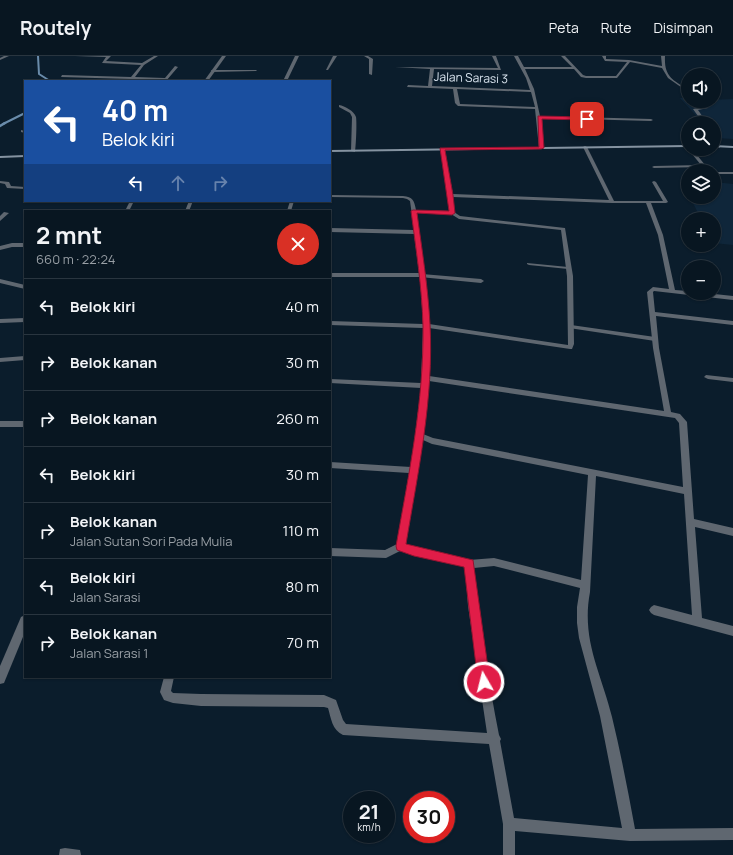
<!DOCTYPE html>
<html lang="id">
<head>
<meta charset="utf-8">
<style>
  :root { --surface:#081621; --page:#111f2a; --text:#f1f3f6; --muted:#989fa5; --line:#29353f }
  body { margin:0; font-family:Manrope,sans-serif; background:var(--page); color:var(--text); height:100vh; display:flex; flex-direction:column; font-size:15px; white-space:nowrap }
  * { box-sizing:border-box; margin:0 }
  p { font-size:13px; color:var(--muted) }
  .icon { flex:none; width:22px; height:22px; fill:none; stroke:currentColor; stroke-width:2; stroke-linecap:round; stroke-linejoin:round }
  .map { position:relative; flex:1; overflow:hidden }
  .sheet { position:absolute; left:24px; top:154px; width:307px; height:468px; display:flex; flex-direction:column; background:var(--surface); border-radius:0px; box-shadow:0 1px 3px #0004,0 0 0 1px var(--line) }
  .sheet>* { flex:none }
  .banner { position:absolute; left:24px; top:24px; width:307px; height:122px; border-radius:0px; box-shadow:0 1px 3px #0004,0 0 0 1px var(--line); background:#1a4fa0; color:#fff; overflow:hidden }
  .controls { position:absolute; left:681px; top:12px; display:grid; gap:8px }
  .controls a { display:grid; place-items:center; width:40px; height:40px; border-radius:50%; background:var(--surface); box-shadow:0 1px 3px #0004,0 0 0 1px var(--line); font-size:20px }
  .speed { position:absolute; left:343px; top:735px; display:flex; gap:8px; font-size:20px; font-weight:700; text-align:center }
  .speed>* { display:grid; place-content:center; width:52px; height:52px; border-radius:50%; background:var(--surface); box-shadow:0 1px 3px #0004,0 0 0 1px var(--line); line-height:1 }
  .speed small { font-size:10px; font-weight:400 }
  .speed .limit { border:6px solid #d22; background:#fff; color:#111 }
  .pin { position:absolute; display:grid; place-items:center; width:34px; height:34px; color:#fff; margin:-17px; border-radius:8px; box-shadow:0 2px 6px #0006 }
  .me { position:absolute; width:44px; margin:-22px; rotate:352deg; stroke-linejoin:round; filter:drop-shadow(0 0 3px #0008) }
  .turn { display:flex; align-items:center; gap:14px; height:84px; padding:0 12px; font-size:18px }
  .turn .icon { width:52px; height:52px; stroke-width:2.5 }
  .turn b { display:block; font-size:28px; line-height:34px }
  .lanes { display:flex; align-items:center; height:38px; padding:0 12px; background:#0003; justify-content:center; gap:20px; direction:ltr }
  .lanes .off { opacity:.35 }
  .round { display:grid; place-items:center; flex:none; width:42px; height:42px; border-radius:21px; background:var(--page) }
  .headline { display:flex; align-items:center; justify-content:space-between; height:68px; padding:0 12px }
  h1 { font-size:24px; font-weight:700; line-height:30px }
  ul { padding:0; list-style:none }
  li { display:flex; align-items:center; gap:12px; height:56px; padding:0 12px; border-top:1px solid var(--line) }
  li div { flex:1 }
  li b { display:block; font-size:15px }
  li em { font-style:normal }
  header { display:flex; align-items:center; gap:24px; box-sizing:border-box; height:56px; padding:0 20px; background:var(--surface); border-bottom:1px solid var(--line) }
  header strong { font-size:19px }
  nav { display:flex; gap:22px; margin-inline-start:auto; font-size:14px }
  .map>svg:first-child { display:block }
  .built { fill:#0f263a }
  .lines { fill:none; stroke-linecap:round; stroke-linejoin:round }
  .stream-far1 { stroke:#6a8cab; stroke-width:2 }
  .stream { stroke:#6a8cab; stroke-width:2.5 }
  .lane { fill:#5f6770; fill-rule:evenodd }
  .street { fill:#5f6770; fill-rule:evenodd }
  .secondary { fill:#8593a1; fill-rule:evenodd }
  .route { fill:#e11d48; stroke:#92132f }
  .labels { text-anchor:middle; stroke-width:3; stroke-linejoin:round; paint-order:stroke }
  .far-street-label { font-size:12px; fill:#d7e2ed; stroke:#0b1d2c }
</style>
</head>
<body>
<header>
<strong>Routely</strong>
<nav><a>Peta</a><a>Rute</a><a>Disimpan</a></nav>
</header>
<div class="map">
<svg width="733" height="799" viewBox="0 0 733 799">
  <rect width="100%" height="100%" fill="#0b1d2c"/>
  <g class="built">
    <polygon points="680,42 688,42 688,45 733,43 733,83 718,82 714,79 714,67 703,67"/>
    <polygon points="714,126 733,128 733,189 714,187 714,163 701,163 690,141 714,141"/>
  </g>
  <g class="lines">
    <g class="stream-far1">
      <polyline points="38,0 39,18 50,25"/>
      <polyline points="3,68 25,57"/>
    </g>
    <polyline class="stream" points="0,70 5,67"/>
    <g class="lane">
      <polygon points="211,14 256,14 257,15 212,16"/>
      <polygon points="527,207 568,211 570,212 568,213 529,209 527,208"/>
      <polygon points="422,218 481,223 484,225 481,227 420,221 419,220"/>
      <polygon points="571,269 655,281 658,283 655,285 569,272 569,270"/>
    </g>
    <g class="street">
      <polygon points="4,0 9,0 0,4 0,2"/>
      <polygon points="75,0 111,0 106,5 142,7 154,0 158,0 144,9 135,21 165,22 175,10 178,11 166,25 133,23 132,25 128,25 130,23 61,21 62,19 131,21 141,9 102,7 106,1"/>
      <polygon points="222,0 226,0 208,25 204,25"/>
      <polygon points="295,0 299,0 287,25 283,25"/>
      <polygon points="333,0 337,0 328,14 326,14"/>
      <polygon points="364,0 368,0 373,3 372,19 369,18 369,3"/>
      <path d="M492,0H496L501,14L434,13L432,30L530,34L526,22L514,0H518L524,11H572L561,0H565L583,19L586,20H616L627,6L605,5L602,0H606V3L629,4L662,10L661,0H665C664,20 672,24 688,33V36L668,22L662,12L630,6L617,22H586L581,21L574,13H525L534,33L540,60L651,63L653,64L651,65L541,62L543,92L541,93L539,92L535,53L458,50L455,47L453,33L407,31L408,29L428,30L430,13L395,11L498,12ZM457,33L531,36L535,51L460,48Z"/>
      <polygon points="699,45 703,45 708,52 698,54 707,67 703,67 693,53 703,51"/>
      <path d="M339,49C345,50 354,55 356,61C357,67 356,90 355,96L351,95L352,61L350,57L339,51Z"/>
      <polygon points="21,74 25,75 25,77 21,76"/>
      <polygon points="714,82 716,83 720,92 717,91 714,86"/>
      <path d="M585,90L587,91L614,145H663L652,126L654,125L656,126L668,146L666,147H651L663,179L675,234L688,235V237H705L733,240V244L654,235L653,236L655,256L733,265V269L656,260L659,292L671,356L680,358L687,366L694,463L733,472V480L695,471L702,562L733,570V580L654,559L651,557L649,554L651,551L654,549L692,559L684,438L596,420L590,536C581,584 601,616 612,661C621,698 628,735 635,773L733,772V784L630,785L515,775V799H503V768L489,688L343,679C332,674 331,662 328,652L324,651L201,650L173,647L164,644L160,636L164,621H174L171,635L173,637L201,638L324,639L336,644L343,664L346,668L487,677L468,550L465,511L414,499L402,494L386,502L330,500V492L385,494L397,488L409,417L330,412V406L411,411L421,332L330,327V323L421,327L423,272L330,269V265L423,268L420,221H330V217H419L414,178L330,176V172L414,174L410,145L407,143L403,142L330,141V139L403,140C413,141 414,144 416,154L449,155V139L440,93L442,92L444,93L453,138L609,144L583,91ZM453,141L612,147H646L658,179L669,233L653,231L647,236L653,292L664,355L429,320V272L570,293H572L574,288L573,220L565,172L460,160L454,156ZM416,157L451,158L459,163L561,174L567,220L568,289L429,268L426,223ZM429,325L675,362L679,367L683,431L433,382L423,378ZM423,384L432,388L588,419L581,524L494,502L469,504L414,491L406,488ZM494,510L580,532L577,551V567L579,582L600,660L622,772L514,762L500,685L501,683L499,679C488,623 480,568 474,512Z"/>
      <polygon points="688,93 692,93 710,115 706,115 703,111 654,112 652,111 654,110 701,109"/>
      <rect x="714" y="116" width="19" height="2"/>
      <polygon points="714,123 716,124 717,127 714,127"/>
      <polygon points="0,125 9,126 11,130 25,131 25,133 7,132 5,128 0,127"/>
      <polygon points="130,145 134,145 129,155 125,155"/>
      <polygon points="189,145 193,145 189,155 185,155"/>
      <polygon points="290,145 294,145 291,155 287,155"/>
      <polygon points="4,156 9,157 0,165 0,160"/>
      <polygon points="12,187 25,187 25,191 12,191 0,194 0,190"/>
      <polygon points="0,223 25,229 25,233 0,227"/>
      <polygon points="25,262 25,266 0,267 0,263"/>
      <polygon points="25,300 25,304 0,306 0,302"/>
      <polygon points="706,319 733,322 733,326 708,323 704,321"/>
      <rect x="0" y="365" width="25" height="6"/>
      <polygon points="25,559 25,576 4,627 0,628 0,610 21,561"/>
      <polygon points="65,792 80,794 81,799 59,799 60,793"/>
    </g>
    <g class="secondary">
      <polygon points="688,89 688,91 330,96 330,94"/>
      <polygon points="714,89 733,90 733,92 714,91"/>
      <polygon points="25,99 25,101 0,102 0,100"/>
    </g>
  </g>
  <path class="route" d="M538,60L587,61L590,63L587,64L542,63L544,92L541,93L445,94L453,139L455,157L452,159L417,157C422,194 428,231 430,268C434,342 418,416 406,488L473,504L490,626L488,630L484,632L479,630L478,626L464,511L414,500L397,494L396,490C409,417 424,345 423,270C422,232 416,193 411,155L413,154L449,155L440,92L539,91Z"/>
  <g class="labels">
    <g class="far-street-label">
      <text transform="translate(471 22) rotate(2)" y="4">Jalan Sarasi 3</text>
    </g>
  </g>
</svg>
<div class="controls">
<a><svg class="icon" aria-label="sound" viewBox="0 0 24 24"><path d="M4 9h4l5-4v14l-5-4H4zM17 9q2 3 0 6"/></svg></a>
<a><svg class="icon" aria-label="search" viewBox="0 0 24 24"><circle cx="10" cy="10" r="6"/><path d="M15 15l6 6"/></svg></a>
<a><svg class="icon" aria-label="layers" viewBox="0 0 24 24"><path d="M12 4l9 5-9 5-9-5zM3 14l9 5 9-5"/></svg></a>
<a>+</a>
<a>−</a>
</div>
<div class="speed"><div>21<small>km/h</small></div><div class="limit">30</div></div>
<div class="pin" style="left:587px;top:63px;background:#d93025"><svg class="icon" aria-label="arrive" viewBox="0 0 24 24"><path d="M6 21V4h12l-3 4 3 4H6"/></svg></div>
<svg class="me" style="left:484px;top:626px" viewBox="-20 -20 40 40"><circle r="17" fill="#e11d48" stroke="#fff" stroke-width="3"/><path d="M0-11L8 9 0 5-8 9z" fill="#fff"/></svg>
<div class="banner">
<div class="turn"><svg class="icon" aria-label="left" viewBox="0 0 24 24"><path d="M17 20v-9H6M10 6l-5 5 5 5"/></svg><div><b>40 m</b>Belok kiri</div></div>
<div class="lanes"><svg class="icon" aria-label="left" viewBox="0 0 24 24"><path d="M17 20v-9H6M10 6l-5 5 5 5"/></svg><svg class="icon off" aria-label="ahead" viewBox="0 0 24 24"><path d="M12 20V5M6 11l6-6 6 6"/></svg><svg class="icon off" aria-label="right" viewBox="0 0 24 24"><path d="M7 20v-9h11M14 6l5 5-5 5"/></svg></div>
</div>
<section class="sheet">
<div class="headline"><div><h1>2 mnt</h1><p>660 m · 22:24</p></div><a class="round" style="background:#d93025;color:#fff"><svg class="icon" aria-label="close" viewBox="0 0 24 24"><path d="M6 6l12 12M18 6L6 18"/></svg></a></div>
<ul>
<li><svg class="icon" aria-label="left" viewBox="0 0 24 24"><path d="M17 20v-9H6M10 6l-5 5 5 5"/></svg><div><b>Belok kiri</b></div><em>40 m</em></li>
<li><svg class="icon" aria-label="right" viewBox="0 0 24 24"><path d="M7 20v-9h11M14 6l5 5-5 5"/></svg><div><b>Belok kanan</b></div><em>30 m</em></li>
<li><svg class="icon" aria-label="right" viewBox="0 0 24 24"><path d="M7 20v-9h11M14 6l5 5-5 5"/></svg><div><b>Belok kanan</b></div><em>260 m</em></li>
<li><svg class="icon" aria-label="left" viewBox="0 0 24 24"><path d="M17 20v-9H6M10 6l-5 5 5 5"/></svg><div><b>Belok kiri</b></div><em>30 m</em></li>
<li><svg class="icon" aria-label="right" viewBox="0 0 24 24"><path d="M7 20v-9h11M14 6l5 5-5 5"/></svg><div><b>Belok kanan</b><p>Jalan Sutan Sori Pada Mulia</p></div><em>110 m</em></li>
<li><svg class="icon" aria-label="left" viewBox="0 0 24 24"><path d="M17 20v-9H6M10 6l-5 5 5 5"/></svg><div><b>Belok kiri</b><p>Jalan Sarasi</p></div><em>80 m</em></li>
<li><svg class="icon" aria-label="right" viewBox="0 0 24 24"><path d="M7 20v-9h11M14 6l5 5-5 5"/></svg><div><b>Belok kanan</b><p>Jalan Sarasi 1</p></div><em>70 m</em></li>
</ul>
</section>
</div>
</body>
</html>
